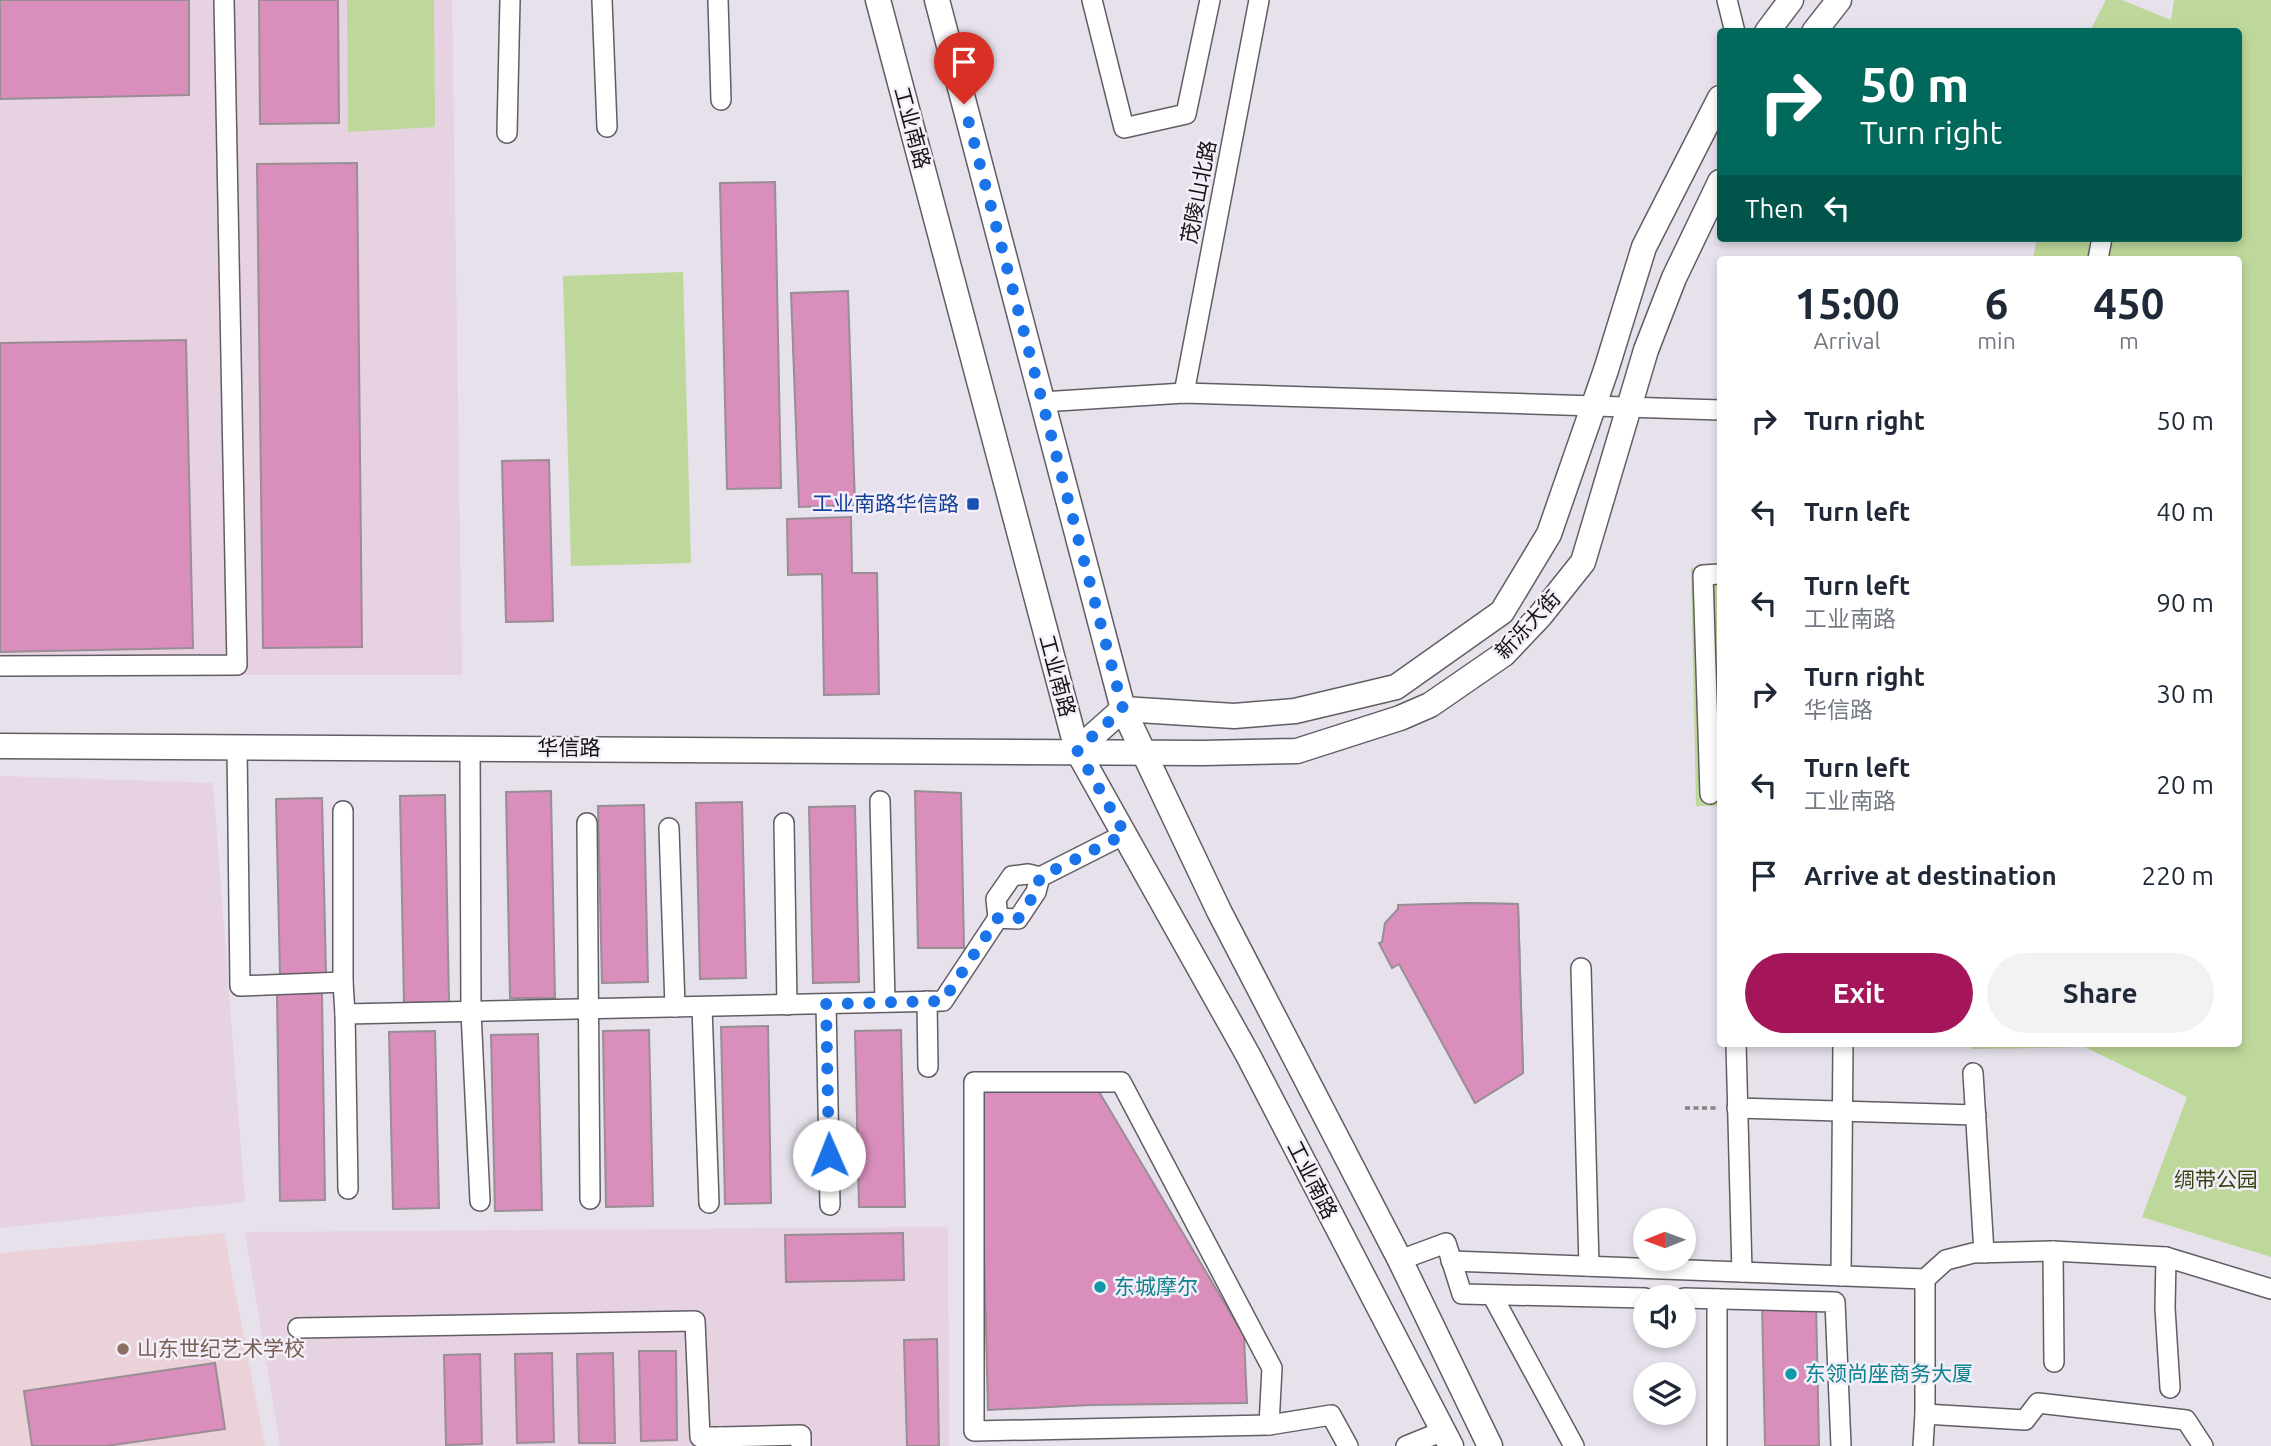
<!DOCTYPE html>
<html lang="en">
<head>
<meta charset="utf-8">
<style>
  :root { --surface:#fff; --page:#f2f2f3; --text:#1f2937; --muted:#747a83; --accent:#a41659 }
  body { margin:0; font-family:Ubuntu,"Noto Sans SC",sans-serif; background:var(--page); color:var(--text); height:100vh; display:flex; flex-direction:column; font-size:26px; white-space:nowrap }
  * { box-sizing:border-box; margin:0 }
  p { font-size:23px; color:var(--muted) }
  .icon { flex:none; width:38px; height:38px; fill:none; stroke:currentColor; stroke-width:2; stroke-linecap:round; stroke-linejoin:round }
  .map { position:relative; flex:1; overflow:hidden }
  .details { position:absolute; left:1717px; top:256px; width:525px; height:791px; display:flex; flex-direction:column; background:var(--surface); border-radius:7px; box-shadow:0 4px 10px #0003 }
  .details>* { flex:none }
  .top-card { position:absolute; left:1717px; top:28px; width:525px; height:214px; border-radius:7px; box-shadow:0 4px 10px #0003; background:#00695c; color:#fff; overflow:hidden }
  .needle { width:46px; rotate:269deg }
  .buttons { position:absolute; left:1633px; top:1208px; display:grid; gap:14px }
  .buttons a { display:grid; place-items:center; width:63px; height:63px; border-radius:50%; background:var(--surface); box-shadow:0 4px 10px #0003; font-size:35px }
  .pin { position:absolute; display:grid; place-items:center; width:60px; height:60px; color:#fff; margin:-72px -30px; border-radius:50% 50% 50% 0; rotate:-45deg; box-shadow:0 0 7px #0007 }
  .pin .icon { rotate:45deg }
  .me { position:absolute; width:77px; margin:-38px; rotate:359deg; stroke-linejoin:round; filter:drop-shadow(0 0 5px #0008) }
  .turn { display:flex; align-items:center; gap:24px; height:147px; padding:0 28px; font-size:32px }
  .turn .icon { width:91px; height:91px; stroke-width:2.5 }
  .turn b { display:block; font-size:49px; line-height:60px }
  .then { display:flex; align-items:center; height:66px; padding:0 28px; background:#0003; gap:14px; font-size:26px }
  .eta { display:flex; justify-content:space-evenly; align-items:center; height:119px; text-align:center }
  .eta b { font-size:42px; font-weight:600; line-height:49px }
  .action { display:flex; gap:14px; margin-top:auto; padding:14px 28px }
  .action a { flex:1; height:80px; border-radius:42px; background:var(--accent); color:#fff; font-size:28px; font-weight:600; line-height:80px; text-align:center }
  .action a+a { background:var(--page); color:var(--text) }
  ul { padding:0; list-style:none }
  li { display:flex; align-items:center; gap:21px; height:91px; padding:0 28px }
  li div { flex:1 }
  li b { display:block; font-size:26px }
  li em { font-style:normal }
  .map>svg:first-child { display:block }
  .industrial { fill:#e7d2e2 }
  .education { fill:#ebd2d8 }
  .green { fill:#bed79a }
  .building { fill:#d98ebc; stroke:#988e93; stroke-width:2 }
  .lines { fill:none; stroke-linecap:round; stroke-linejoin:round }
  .minor-casing { stroke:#615d65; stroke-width:22 }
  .major-casing { stroke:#615d65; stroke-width:27 }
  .path { stroke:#858288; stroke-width:3.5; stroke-dasharray:5 3.5; stroke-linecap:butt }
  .minor { stroke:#fff; stroke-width:19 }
  .major { stroke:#fff; stroke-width:24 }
  .route { stroke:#1a73e8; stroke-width:12; stroke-dasharray:0 21.6 }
  .transit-dot { fill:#1a4fb4; stroke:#f3eef8; stroke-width:2.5 }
  .culture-dot { fill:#0f9aa8; stroke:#f3eef8; stroke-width:2.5 }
  .education-dot { fill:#8d6e63; stroke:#f3eef8; stroke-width:2.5 }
  .labels { text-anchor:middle; stroke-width:5; stroke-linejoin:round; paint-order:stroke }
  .street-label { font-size:21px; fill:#141215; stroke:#f3eef8 }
  .transit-label { font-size:21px; fill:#164399; stroke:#f3eef8; text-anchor:end }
  .park-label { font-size:21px; fill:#34460f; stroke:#f3eef8 }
  .culture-label { font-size:21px; fill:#0d838f; stroke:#f3eef8; text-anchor:start }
  .education-label { font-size:21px; fill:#785e54; stroke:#f3eef8; text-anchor:start }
</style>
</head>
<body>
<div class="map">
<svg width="2271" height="1446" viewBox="0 0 2271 1446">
  <rect width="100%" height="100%" fill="#e6e1eb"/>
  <g class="industrial">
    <polygon points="0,0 452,0 462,675 0,675"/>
    <polygon points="0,776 213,783 245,1202 0,1228"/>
    <polygon points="948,1227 949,1446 280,1446 245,1232"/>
  </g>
  <polygon class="education" points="224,1233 265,1446 0,1446 0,1253"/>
  <g class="green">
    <polygon points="347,0 434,0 435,127 348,132"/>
    <polygon points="2106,0 2122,0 2171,20 2174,0 2271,0 2271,1257 2142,1217 2187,1097 2085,1047 1971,1049 1969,1043 2238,1043 2238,259 2033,259 2037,238 2238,238 2238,32 2090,31"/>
    <polygon points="683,272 691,563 571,566 563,276"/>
    <polygon points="1720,565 1720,806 1696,806 1691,568"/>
  </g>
  <g class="building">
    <polygon points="0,0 189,0 189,95 0,99"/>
    <polygon points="259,0 338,0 339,123 260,124"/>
    <polygon points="357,163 362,647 263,648 257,164"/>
    <polygon points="775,182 781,488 727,489 720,183"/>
    <polygon points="848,291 855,505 799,507 791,293"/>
    <polygon points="186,340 193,648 0,652 0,343"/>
    <polygon points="549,460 553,621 506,622 502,461"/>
    <polygon points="851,517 852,573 877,573 879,694 824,695 822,574 788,575 787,519"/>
    <polygon points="551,791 555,998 510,998 506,792"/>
    <polygon points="915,791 961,793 964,948 918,948"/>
    <polygon points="445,795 449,1002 404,1003 400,796"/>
    <polygon points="322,798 326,974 280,975 276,799"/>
    <polygon points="742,802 746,978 700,979 696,803"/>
    <polygon points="644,805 648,982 602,983 598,806"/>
    <polygon points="855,806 859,982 813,983 809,807"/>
    <polygon points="1466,903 1518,904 1523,1073 1491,1093 1468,1057"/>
    <polygon points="1466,903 1518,904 1523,1073 1475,1103 1399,964 1392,968 1379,943 1382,942 1385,923 1398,909 1398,905"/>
    <polygon points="322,993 325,1200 280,1201 277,994"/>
    <polygon points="768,1026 771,1203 725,1204 721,1027"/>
    <polygon points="649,1030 653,1206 606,1207 603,1031"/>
    <polygon points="901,1030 905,1207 859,1207 855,1031"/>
    <polygon points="435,1031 439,1208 393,1209 389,1032"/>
    <polygon points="538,1034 542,1210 495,1211 491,1035"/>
    <polygon points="1095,1085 1244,1336 1247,1403 1090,1405 988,1410 980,1089"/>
    <polygon points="903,1233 904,1280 786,1282 785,1235"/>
    <polygon points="1816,1301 1819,1446 1765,1446 1762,1302"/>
    <polygon points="937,1339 939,1446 907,1446 904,1340"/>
    <polygon points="639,1351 676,1351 677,1440 641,1441"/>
    <polygon points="552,1353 554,1442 517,1443 515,1354"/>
    <polygon points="613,1353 615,1443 579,1443 577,1354"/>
    <polygon points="480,1354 482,1444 446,1445 444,1355"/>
    <polygon points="215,1363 225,1429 106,1446 32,1446 24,1391"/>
  </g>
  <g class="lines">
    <g class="minor-casing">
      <g id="minor">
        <polyline points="602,0 607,127"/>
        <polyline points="718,0 721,100"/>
        <polyline points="1092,0 1124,128 1186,114 1210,0"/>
        <polyline points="1727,0 1735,32"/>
        <polyline points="507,133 510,0"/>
        <polyline points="2098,259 2102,238"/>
        <polyline points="1184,393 1259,0"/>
        <polyline points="1042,402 1184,393 1720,410"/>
        <polyline points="0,666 237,665 224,0"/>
        <polyline points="237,747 240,986 343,982 345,1014 943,1001 998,918 1018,919 1036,892 1040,877 1125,834"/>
        <polyline points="470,748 471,1012 480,1201"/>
        <polyline points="1710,794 1703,575 1720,574"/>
        <polyline points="880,801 885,1002"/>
        <polyline points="587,823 590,1199"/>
        <polyline points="784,823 787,1005"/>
        <polyline points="669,828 675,1007"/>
        <polyline points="998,918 996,899 1012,876 1028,874 1040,877"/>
        <polyline points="1581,968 1589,1266"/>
        <polyline points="343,982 343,811"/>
        <polyline points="927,1001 928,1067"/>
        <polyline points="826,1004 830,1205"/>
        <polyline points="702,1007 709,1203"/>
        <polyline points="345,1014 348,1189"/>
        <polyline points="1736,1043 1742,1272"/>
        <polyline points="1973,1073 1984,1253"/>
        <polygon points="974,1082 1121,1082 1272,1368 1269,1425 974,1431"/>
        <polyline points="1737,1108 1976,1115"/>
        <polyline points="2053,1251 2054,1362"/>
        <polyline points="2166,1257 2165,1308 2170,1388"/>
        <polyline points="1400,1260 1446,1243 1462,1294 1645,1298"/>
        <polyline points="1451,1261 1925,1279 1946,1260 1973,1253 2053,1251 2166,1257 2271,1289"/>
        <polyline points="1841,1276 1843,1043"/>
        <polyline points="1492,1295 1574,1446"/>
        <polyline points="1684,1298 1835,1302 1841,1446"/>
        <polyline points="1717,1299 1717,1446"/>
        <polyline points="298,1328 695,1321 700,1437 720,1437 721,1446"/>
        <polyline points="1925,1414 1925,1279"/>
        <polyline points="1269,1425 1331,1415 1348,1446"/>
        <polyline points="720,1437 801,1435 801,1446"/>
        <polyline points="1406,1446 1443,1431"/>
        <polyline points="1923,1446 1925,1414 2025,1420 2038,1403 2186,1420 2203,1446"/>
      </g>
    </g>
    <g class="major-casing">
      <g id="major">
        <polyline points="878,0 1077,750 1248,1055 1451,1446"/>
        <polyline points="937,0 1123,709 1219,911 1400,1260 1490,1446"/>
        <polyline points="1767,32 1791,0"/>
        <polyline points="1814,32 1839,0"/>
        <polyline points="1123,709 1234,716 1295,711 1396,687 1502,612 1549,534 1606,370 1644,247 1720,98"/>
        <polyline points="0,746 1203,753 1297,751 1400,718 1430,705 1504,654 1540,616 1583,562 1646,350 1674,278 1720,182"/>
        <polyline points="1077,750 1123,709"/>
      </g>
    </g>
    <polyline class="path" points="1685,1108 1718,1108"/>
    <use href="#minor" class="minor"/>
    <use href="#major" class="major"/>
  </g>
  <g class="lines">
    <polyline class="route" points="829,1155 826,1004 943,1001 998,918 1018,919 1036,892 1040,877 1125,834 1077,750 1123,709 964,104"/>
  </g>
  <rect class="transit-dot" x="966" y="497" width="14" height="14" rx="3.5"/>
  <g class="culture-dot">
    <circle cx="1100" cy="1287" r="7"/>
    <circle cx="1791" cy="1374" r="7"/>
  </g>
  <circle class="education-dot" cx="123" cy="1349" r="7"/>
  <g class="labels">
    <g class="street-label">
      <text transform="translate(912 128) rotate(75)" y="7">工业南路</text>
      <text transform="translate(1199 192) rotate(-79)" y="7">茂陵山北路</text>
      <text transform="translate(1528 625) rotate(-47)" y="7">新泺大街</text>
      <text transform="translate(1057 676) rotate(75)" y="7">工业南路</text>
      <text x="569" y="755">华信路</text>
      <text transform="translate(1312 1180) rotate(63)" y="7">工业南路</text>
    </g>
    <g class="transit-label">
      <text x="959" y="511">工业南路华信路</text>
    </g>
    <g class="park-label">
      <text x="2216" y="1187">绸带公园</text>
    </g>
    <g class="culture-label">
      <text x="1114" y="1294">东城摩尔</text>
      <text x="1805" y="1381">东领尚座商务大厦</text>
    </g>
    <g class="education-label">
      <text x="137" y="1356">山东世纪艺术学校</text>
    </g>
  </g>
</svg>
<div class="buttons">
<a><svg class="needle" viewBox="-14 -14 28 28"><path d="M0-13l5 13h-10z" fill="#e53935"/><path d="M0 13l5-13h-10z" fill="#747a83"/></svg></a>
<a><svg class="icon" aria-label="sound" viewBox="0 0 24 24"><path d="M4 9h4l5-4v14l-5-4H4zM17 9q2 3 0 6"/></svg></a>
<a><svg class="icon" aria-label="layers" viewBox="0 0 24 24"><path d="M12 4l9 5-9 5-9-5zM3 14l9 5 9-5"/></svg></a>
</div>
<div class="pin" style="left:964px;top:104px;background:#d93025"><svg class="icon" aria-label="arrive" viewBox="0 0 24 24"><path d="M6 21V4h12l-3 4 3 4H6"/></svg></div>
<svg class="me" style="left:829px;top:1155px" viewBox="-20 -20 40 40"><circle r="19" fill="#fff"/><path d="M0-13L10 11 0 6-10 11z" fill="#1a73e8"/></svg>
<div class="top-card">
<div class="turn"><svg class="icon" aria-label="right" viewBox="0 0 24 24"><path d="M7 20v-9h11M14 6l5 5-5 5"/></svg><div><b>50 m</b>Turn right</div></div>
<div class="then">Then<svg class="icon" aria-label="left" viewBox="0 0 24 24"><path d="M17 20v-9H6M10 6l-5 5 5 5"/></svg></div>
</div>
<section class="details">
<div class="eta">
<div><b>15:00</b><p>Arrival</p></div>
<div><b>6</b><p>min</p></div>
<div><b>450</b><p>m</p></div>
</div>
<ul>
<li><svg class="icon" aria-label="right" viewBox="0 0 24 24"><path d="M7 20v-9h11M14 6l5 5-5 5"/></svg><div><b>Turn right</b></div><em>50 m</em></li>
<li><svg class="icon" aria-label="left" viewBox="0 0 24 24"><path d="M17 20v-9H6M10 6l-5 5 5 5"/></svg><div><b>Turn left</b></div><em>40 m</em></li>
<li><svg class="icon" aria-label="left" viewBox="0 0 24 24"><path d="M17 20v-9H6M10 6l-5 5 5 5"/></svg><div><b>Turn left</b><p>工业南路</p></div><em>90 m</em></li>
<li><svg class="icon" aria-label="right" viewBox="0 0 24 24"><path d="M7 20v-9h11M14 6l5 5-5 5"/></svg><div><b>Turn right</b><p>华信路</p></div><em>30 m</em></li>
<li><svg class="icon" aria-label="left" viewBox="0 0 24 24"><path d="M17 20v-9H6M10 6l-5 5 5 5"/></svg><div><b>Turn left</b><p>工业南路</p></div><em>20 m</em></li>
<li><svg class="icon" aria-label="arrive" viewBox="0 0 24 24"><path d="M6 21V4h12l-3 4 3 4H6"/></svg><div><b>Arrive at destination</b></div><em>220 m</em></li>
</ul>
<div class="action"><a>Exit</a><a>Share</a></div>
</section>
</div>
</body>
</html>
